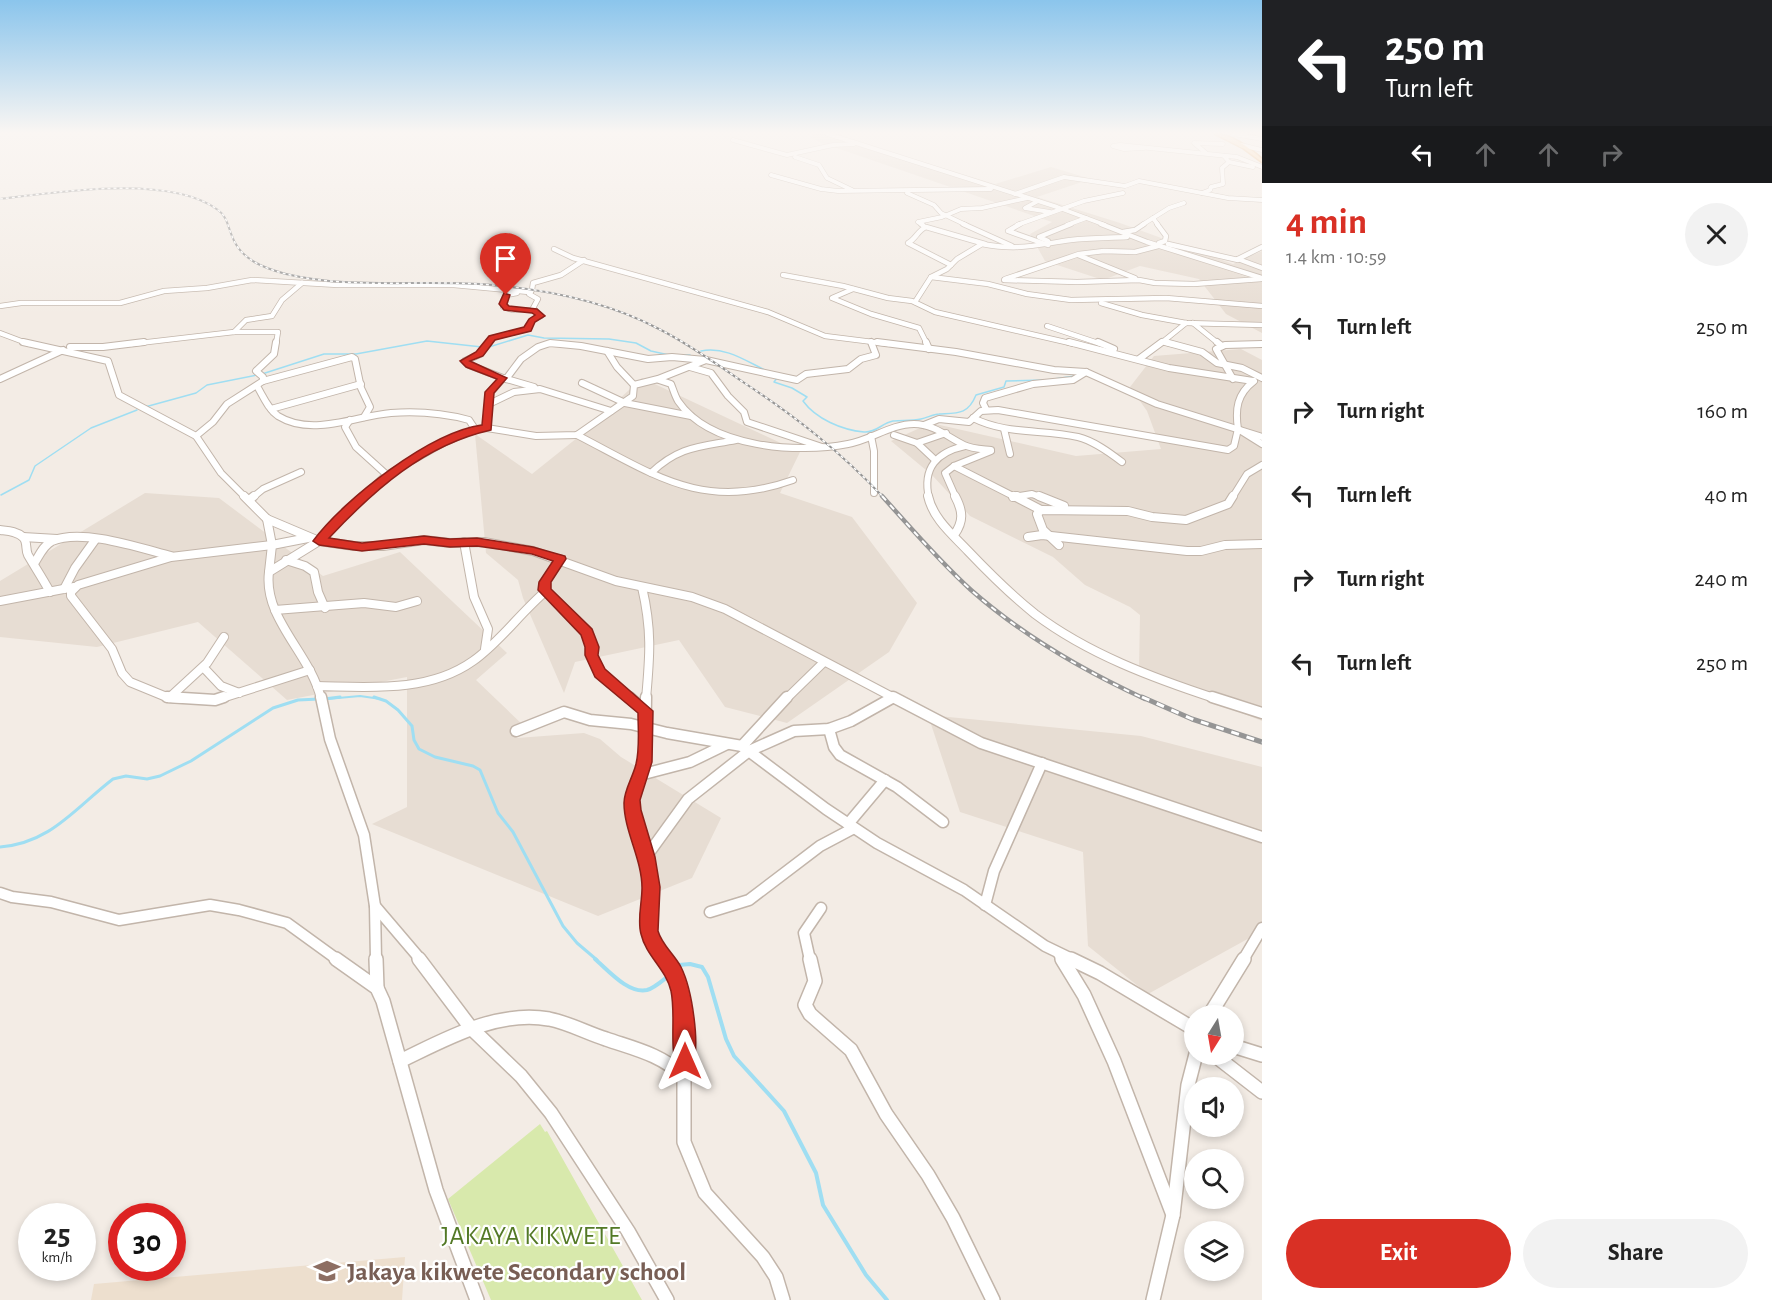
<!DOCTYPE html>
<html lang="en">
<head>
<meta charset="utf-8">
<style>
  :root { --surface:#fff; --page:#f2f2f2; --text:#222; --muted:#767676; --accent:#d93025 }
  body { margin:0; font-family:"Alegreya Sans",sans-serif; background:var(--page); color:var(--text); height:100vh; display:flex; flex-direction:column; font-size:22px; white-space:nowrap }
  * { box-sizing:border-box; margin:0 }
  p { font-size:20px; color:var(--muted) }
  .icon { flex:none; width:33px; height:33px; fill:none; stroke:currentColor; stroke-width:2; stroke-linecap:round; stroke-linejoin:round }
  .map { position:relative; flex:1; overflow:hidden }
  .panel { display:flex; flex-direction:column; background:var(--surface); width:510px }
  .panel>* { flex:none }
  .banner { background:#202124; color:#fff; overflow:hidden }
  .needle { width:39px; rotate:191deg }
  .controls { position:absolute; left:1184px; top:1005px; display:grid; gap:12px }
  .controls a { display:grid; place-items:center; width:60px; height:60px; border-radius:50%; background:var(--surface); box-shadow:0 3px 9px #0003; font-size:30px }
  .speed { position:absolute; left:18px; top:1203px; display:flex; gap:12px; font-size:30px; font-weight:700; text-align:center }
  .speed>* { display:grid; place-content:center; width:78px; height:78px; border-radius:50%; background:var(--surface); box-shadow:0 3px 9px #0003; line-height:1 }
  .speed small { font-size:15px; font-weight:400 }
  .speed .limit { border:9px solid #d22; background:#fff; color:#111 }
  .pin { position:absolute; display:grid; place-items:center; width:51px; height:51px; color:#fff; margin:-62px -26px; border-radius:50% 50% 50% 0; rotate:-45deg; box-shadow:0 0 6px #0007 }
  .pin .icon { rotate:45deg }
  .me { position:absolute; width:66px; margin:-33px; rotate:0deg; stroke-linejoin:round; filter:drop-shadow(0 0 4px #0008) }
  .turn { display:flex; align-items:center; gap:21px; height:126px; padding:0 24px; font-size:27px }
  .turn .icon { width:78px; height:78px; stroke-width:2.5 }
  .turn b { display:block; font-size:42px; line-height:51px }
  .lanes { display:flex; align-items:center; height:57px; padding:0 24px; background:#0003; justify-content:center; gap:30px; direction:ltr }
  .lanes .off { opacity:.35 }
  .round { display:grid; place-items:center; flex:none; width:63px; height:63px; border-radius:32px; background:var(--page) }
  .summary { display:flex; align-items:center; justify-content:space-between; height:102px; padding:0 24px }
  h1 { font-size:36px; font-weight:700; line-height:45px; color:var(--accent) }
  .cta { display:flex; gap:12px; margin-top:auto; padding:12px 24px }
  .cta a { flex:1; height:69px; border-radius:36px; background:var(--accent); color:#fff; font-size:24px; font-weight:700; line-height:69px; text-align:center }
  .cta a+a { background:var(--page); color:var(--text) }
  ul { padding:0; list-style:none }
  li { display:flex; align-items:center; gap:18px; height:84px; padding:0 24px }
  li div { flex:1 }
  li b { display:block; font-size:22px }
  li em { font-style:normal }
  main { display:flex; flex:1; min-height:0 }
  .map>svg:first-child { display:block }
  .residential { fill:#e7ddd3 }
  .education { fill:#eddfce }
  .green { fill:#d8e9ac }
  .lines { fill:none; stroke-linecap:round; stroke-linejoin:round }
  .stream-far3 { stroke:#9fdef2; stroke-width:1.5 }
  .stream-far2 { stroke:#9fdef2; stroke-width:2 }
  .stream-far1 { stroke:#9fdef2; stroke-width:3 }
  .stream { stroke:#9fdef2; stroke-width:4 }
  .street-far5-casing { stroke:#c2b5aa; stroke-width:5 }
  .street-far4-casing { stroke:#c2b5aa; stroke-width:6 }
  .street-far3-casing { stroke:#c2b5aa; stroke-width:8 }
  .street-far2-casing { stroke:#c2b5aa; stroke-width:10 }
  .street-far1-casing { stroke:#c2b5aa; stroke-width:13 }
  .street-casing { stroke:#c2b5aa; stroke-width:16 }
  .primary-casing { stroke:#e7a75f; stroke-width:3 }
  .street-far5 { stroke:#fff; stroke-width:4 }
  .street-far4 { stroke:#fff; stroke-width:4.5 }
  .street-far3 { stroke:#fff; stroke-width:6 }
  .street-far2 { stroke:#fff; stroke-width:8 }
  .street-far1 { stroke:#fff; stroke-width:10 }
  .street { stroke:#fff; stroke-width:13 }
  .primary { fill:#ffcd92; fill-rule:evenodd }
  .rail-far2-casing { stroke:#959595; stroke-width:2 }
  .rail-far1-casing { stroke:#959595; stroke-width:4.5 }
  .rail-casing { stroke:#959595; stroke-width:5 }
  .rail-far2 { stroke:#fff; stroke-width:1.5; stroke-dasharray:3; stroke-linecap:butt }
  .rail-far1 { stroke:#fff; stroke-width:2; stroke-dasharray:6; stroke-linecap:butt }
  .rail { stroke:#fff; stroke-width:3; stroke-dasharray:8; stroke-linecap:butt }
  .route { fill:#d93025; stroke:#8d1f18; stroke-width:1.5 }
  .labels { text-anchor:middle; stroke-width:4.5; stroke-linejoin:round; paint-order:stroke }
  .near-park-label { font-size:26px; fill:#537926; stroke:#fff }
  .near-education-label { font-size:26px; font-weight:bold; fill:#785e54; stroke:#fff; text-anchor:start }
</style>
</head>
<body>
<main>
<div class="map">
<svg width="1262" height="1300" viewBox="0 0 1262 1300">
  <rect width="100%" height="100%" fill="#f3ece5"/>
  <g class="residential">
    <polygon points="816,134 829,134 995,184 1051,167 1091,179 1037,197 1120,223 1233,264 1262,251 1262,333 1226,314 1199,279 1140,266 1103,280 1045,261 1030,234 1052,222 819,142 809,136"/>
    <polygon points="1241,349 1262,360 1262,721 1139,672 1140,615 1130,607 1085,585 1053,557 970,516 932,475 891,441 931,423 1076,456 1161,449 1147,411 1130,387 1154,356"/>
    <polygon points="642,378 800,452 780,493 852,517 917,603 889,652 787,723 725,707 679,640 575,662 564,693 523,598 518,580 486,553 475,434 532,474 577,438"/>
    <polygon points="145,493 219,498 323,576 400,552 507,653 476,680 525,727 517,738 584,733 600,739 621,757 721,818 692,878 598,916 372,824 407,807 407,677 287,700 198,622 97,647 0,637 0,581"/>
    <polygon points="928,715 1141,736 1262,767 1262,931 1148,994 1088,946 1083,852 960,812"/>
  </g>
  <polygon class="education" points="405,1257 402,1300 91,1300 94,1284"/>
  <polygon class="green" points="540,1124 545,1132 547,1131 642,1300 491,1300 448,1199"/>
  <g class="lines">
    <g class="stream-far3">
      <polyline points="489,347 528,335 544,338 609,339 636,343 651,351 669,355"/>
      <path d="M701,351C725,346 746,361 767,371"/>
      <polyline points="680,355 690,355"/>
      <polyline points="262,374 324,354 356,354 427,341 482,347"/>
      <path d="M777,378L774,382L792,388L807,397L803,401C816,419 842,430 864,432C876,433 882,423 893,421C902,420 912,421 921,419C927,418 933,414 939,414C957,413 968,415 976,395L1004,387L1006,381L1046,380"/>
      <polyline points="1054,379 1075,376"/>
      <polyline points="145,407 196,393 207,385 257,375"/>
      <polyline points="1,495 29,480 35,466 91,428 137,410"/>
    </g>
    <polyline class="stream-far2" points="327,699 360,696 381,699"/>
    <g class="stream-far1">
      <polyline points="374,697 386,701 398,710 412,726 414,740 419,749 435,757 473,766 480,770 498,813 513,832 563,926 577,943 597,960"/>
      <polyline points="324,699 340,697"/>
      <path d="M0,847C51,843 75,808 113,779L126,776L147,779L160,776L191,761L273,708L298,700L319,699"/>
    </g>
    <g class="stream">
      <path d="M595,959C608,970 628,994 647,990C655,988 664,979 671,974"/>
      <polyline points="677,968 679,965 690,964 702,967 708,977 726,1039 734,1056 784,1111 816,1173 823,1205 866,1275 887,1300"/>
    </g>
    <g class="street-far5-casing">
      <g id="street-far5">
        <polyline points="828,134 1057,207 1105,225"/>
        <polyline points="1234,134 1262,139"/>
        <polyline points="733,140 787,155 833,145 854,144"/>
        <polyline points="1241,145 1262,150"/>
        <polyline points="1144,148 1124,149 1113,146 1120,145 1237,157 1262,167"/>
        <polyline points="1206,153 1194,143 1223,144"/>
        <polyline points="795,157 819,165 827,178 852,190"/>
        <polyline points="1229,162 1253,167"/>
        <polyline points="771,175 821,189 838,191 991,189"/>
        <polyline points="907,193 934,205 941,213 966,225"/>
        <polyline points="1202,193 1210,190 1211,187 1223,184 1222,168 1229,162 1224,156"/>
        <polyline points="1015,194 1064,177 1125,186 1139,181 1228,198 1262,200"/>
        <polyline points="1038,201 1025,208 1050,212"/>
        <polyline points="923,225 918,222 942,217 961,209 982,208 1027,198"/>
        <polyline points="1017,225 1084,201 1123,193"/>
        <polyline points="1067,225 1086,218"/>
        <polyline points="1142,225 1153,218"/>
        <polyline points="1158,225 1153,218 1169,208 1184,203"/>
      </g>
    </g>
    <g class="street-far4-casing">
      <g id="street-far4">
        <polyline points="921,224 925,227"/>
        <polyline points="963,224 1012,246"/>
        <polyline points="1020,224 1008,231 1048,245"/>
        <polyline points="1101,224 1147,242 1262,278"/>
        <polyline points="1157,224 1166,236 1165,241 1159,243"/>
        <polyline points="1123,232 1135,230 1144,224"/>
        <polyline points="1048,241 1039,237 1071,224"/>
        <polyline points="1168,244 1238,260"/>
        <polyline points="554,249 573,258 768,312 825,336 889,344"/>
        <polyline points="1078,255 1135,278"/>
        <polyline points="1238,259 1262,268"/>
        <polyline points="1238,259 1262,247"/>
        <path d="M951,265L908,243C916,239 918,230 926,227L985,244"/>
        <polyline points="783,275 843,286 888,298 912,301 935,312 1074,344"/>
        <polyline points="931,277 988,284 1027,294 1071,300 1166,298 1262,306"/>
        <polyline points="1005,279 1079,254 1104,251 1135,252 1158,246"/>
        <polyline points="1004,280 1077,282 1139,280 1155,283 1194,284 1261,279"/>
        <polyline points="853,289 832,298 871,314 919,328 927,344"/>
        <polyline points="531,292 529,294 538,299 532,310"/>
        <path d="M915,302L931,277L947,269L957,259L982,244C1019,251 1035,245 1071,240C1089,238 1108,238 1127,237"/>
        <polyline points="1101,303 1142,315 1186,323 1262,325"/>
        <polyline points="0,306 21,303 120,303 164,291 207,288 252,280 338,285 454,285 529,292 532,290 533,283 561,275 584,260"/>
        <polyline points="1193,323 1219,344"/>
        <polyline points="1047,326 1101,344"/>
        <polyline points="234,332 246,320 272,316 282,300 302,283"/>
        <polyline points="0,333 29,344"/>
        <polyline points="1164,342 1171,344"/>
        <polyline points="131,344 234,332 278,332 276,344"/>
        <polyline points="488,344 492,338 528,329 532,320 541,316 535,310 513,310 503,307 506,295 517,293"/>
        <polyline points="548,344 559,344"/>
        <polyline points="1160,344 1186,323"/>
      </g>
    </g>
    <g class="street-far3-casing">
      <g id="street-far3">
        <polyline points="23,342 108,361 119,395 196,436 221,473 246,498"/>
        <polyline points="877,342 956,352 1054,370 1086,372 1157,404 1262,437"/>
        <polyline points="926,342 929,349"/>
        <polyline points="1069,342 1169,368 1253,381"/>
        <polyline points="1098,342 1114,349"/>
        <polyline points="1165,342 1202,352 1217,363 1242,368 1262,378"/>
        <polyline points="1217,342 1222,346"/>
        <polyline points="70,347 103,347 144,342"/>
        <polyline points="607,351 617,367 634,385"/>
        <polyline points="1139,359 1162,342"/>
        <polyline points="690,367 711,373 728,396 744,412 747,422 822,447"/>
        <polyline points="503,378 534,387"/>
        <polyline points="0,379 63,350"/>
        <polyline points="506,379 521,359 538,347 550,343 581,346 648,359 672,357 705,360"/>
        <polyline points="1233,379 1216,349 1225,345 1262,344"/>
        <path d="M659,380L671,384C673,389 675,396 678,401C710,448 798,454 848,444C871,440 891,424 914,424C933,424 948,437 964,445C972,449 982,449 991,450"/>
        <polyline points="263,381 352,357 355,359 361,388 370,407 364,417"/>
        <path d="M1254,381C1237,394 1235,409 1238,429L1262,444"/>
        <polyline points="582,383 625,403 691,416"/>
        <path d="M257,386C263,396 268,409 278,416C312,437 355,416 391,413C418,411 443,413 469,420L475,429"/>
        <polyline points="489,404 514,392 540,389 611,411"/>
        <polyline points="271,409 361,384"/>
        <polyline points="986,409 983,403 985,398 1033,384 1073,380 1086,372"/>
        <path d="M973,418C1007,435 1042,429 1078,437C1094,441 1109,452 1122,462"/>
        <polyline points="350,420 345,427 356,447 387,475"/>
        <polyline points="924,425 939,419 969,422 981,411 998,410 1228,450 1234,446 1238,429"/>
        <polyline points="487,428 489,394 503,378 469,365 465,361 480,354 489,342"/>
        <polyline points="1004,429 1010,454"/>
        <path d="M577,435C655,475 703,512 793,480"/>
        <polyline points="894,435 917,443 934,459"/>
        <polyline points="196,436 213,422 227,404 263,381 263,377 256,371 274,354 276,342"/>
        <polyline points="871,436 874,451 874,493"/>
        <polyline points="917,443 946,433"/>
        <polyline points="954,466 1017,498"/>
        <path d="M651,473C679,446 700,447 736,440"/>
        <polyline points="1013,497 1032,494 1043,498"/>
        <polyline points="252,498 263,489 301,472"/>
        <polyline points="361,498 385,476 443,443 475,429 487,428 536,436 577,435 633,396 634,385 658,379 706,360 797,380 806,374 848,369 861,359 876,355 871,342"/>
        <path d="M929,498C922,468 937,452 965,446"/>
        <polyline points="956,498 945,473 954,466 991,451"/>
        <polyline points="1232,498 1247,474 1262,465"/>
      </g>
    </g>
    <g class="street-far2-casing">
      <g id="street-far2">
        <polyline points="244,496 267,519 319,541 354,546 383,546 424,540 450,543 484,542 533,551 616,581 692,597 725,609 896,699"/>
        <path d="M928,496C933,519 953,535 968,551C989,573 1011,595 1035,614C1088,654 1153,678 1217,699"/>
        <polyline points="1014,496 1041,510"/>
        <polyline points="1039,496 1064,506"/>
        <polyline points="1013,497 1017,496"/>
        <polyline points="249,500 254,496"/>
        <polyline points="267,519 272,545 269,572"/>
        <path d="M0,530C8,531 16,531 23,537C28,542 25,549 28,555C35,567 43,579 50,592"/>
        <path d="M954,535C964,521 963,511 955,496"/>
        <polyline points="23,537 57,539"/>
        <polyline points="1028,537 1042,535 1187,551 1201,551 1225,545 1262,544"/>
        <polyline points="464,542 474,597 488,629 485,649"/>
        <polyline points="1059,545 1043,530 1037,514 1041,510 1128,511 1152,517 1186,520 1228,504 1233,496"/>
        <polyline points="560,559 545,582 545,590 587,633 592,647 591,655 600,673 630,699"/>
        <polyline points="286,560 305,566 314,572 318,592 325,608"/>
        <path d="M35,562C40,554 44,545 52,541C82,528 140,548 171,556"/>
        <path d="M642,587C652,630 650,655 646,699"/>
        <polyline points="64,589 75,568 95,540"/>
        <polyline points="0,601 74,587"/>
        <polyline points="275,610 364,603 396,607 417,601"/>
        <polyline points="204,668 221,686 239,693"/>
        <path d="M317,686C369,687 428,693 473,661C500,642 520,613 546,591"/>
        <polyline points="169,698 207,663 224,637"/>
        <polyline points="185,699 169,698 130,682 122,673 112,649 71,596 71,592 78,585 171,557 272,545 308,538"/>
        <polyline points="219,699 310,670"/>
        <path d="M321,699C311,654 263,619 269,572L319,541L363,496"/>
        <polyline points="786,699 824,662"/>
      </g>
    </g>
    <g class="street-far1-casing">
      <g id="street-far1">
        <polyline points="167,697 215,700 224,697"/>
        <polyline points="321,697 330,739 364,835 375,906 376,960"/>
        <polyline points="629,697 645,711"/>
        <polyline points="646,697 645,762 632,800 632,810 646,857 651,887 649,931 653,943 665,960"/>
        <polyline points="893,697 981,743 1262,837"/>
        <polyline points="1212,697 1262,713"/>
        <polyline points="829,729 834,747 840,755 897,787 943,822"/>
        <polyline points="516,731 564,712 590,720 631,724 667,733 742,746 826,809 877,843 964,890 1045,946 1074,960"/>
        <polyline points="742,746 787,697"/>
        <polyline points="640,775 690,762 727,744"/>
        <polyline points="848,824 885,780"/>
        <polyline points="646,857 688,799 749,751 794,731 829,729 851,721 892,698"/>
        <polyline points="0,893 12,897 51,902 119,920 210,905 239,910 287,923 338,960"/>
        <polyline points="985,905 994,871 1042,763"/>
        <polyline points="375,906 421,960"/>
        <polyline points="710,912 749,900 820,846 854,828"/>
        <polyline points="1059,954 1063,960"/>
        <polyline points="810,960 804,933 821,908"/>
        <polyline points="1243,960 1262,928"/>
      </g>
    </g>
    <g class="street-casing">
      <g id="street">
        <polyline points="336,959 377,988 383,1001 436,1190 477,1300"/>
        <polyline points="376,959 377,988"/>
        <polyline points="419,959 471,1028 521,1076 551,1113 628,1231 667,1300"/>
        <polyline points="664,959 674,973 680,989 684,1015 684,1142 705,1193 763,1257 776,1277 783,1300"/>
        <polyline points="810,959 815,981 805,1005 810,1014 851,1050 886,1114 928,1175 953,1218 993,1300"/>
        <polyline points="1062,959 1084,995 1114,1061 1173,1215"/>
        <polyline points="1071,959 1100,973 1194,1029"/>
        <polyline points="1209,1016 1244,959"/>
        <polyline points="1233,1046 1262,1055"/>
        <polyline points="1213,1054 1262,1092"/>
        <path d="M400,1061C446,1039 496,1010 549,1019C569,1023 587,1033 606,1039C635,1049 660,1054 684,1076"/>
        <polyline points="1153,1300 1173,1215 1188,1085 1196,1054"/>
      </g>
    </g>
    <g class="primary-casing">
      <path id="primary" d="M1215,134C1232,134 1249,148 1262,159V162L1243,148Z"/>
    </g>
    <use href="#street-far5" class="street-far5"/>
    <use href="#street-far4" class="street-far4"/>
    <use href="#street-far3" class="street-far3"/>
    <use href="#street-far2" class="street-far2"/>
    <use href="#street-far1" class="street-far1"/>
    <use href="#street" class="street"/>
    <use href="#primary" class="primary"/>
    <g class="rail-far2-casing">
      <path id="rail-far2" d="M0,199C58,192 170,174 218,210C227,216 228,227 232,236C240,259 263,268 286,274C353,290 424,279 493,285C550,290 608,302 659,329C689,344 715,363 743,382C796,417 840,451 884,498"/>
    </g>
    <g class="rail-far1-casing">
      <path id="rail-far1" d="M882,496C911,528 939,561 971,590C1022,635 1082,670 1145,699"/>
    </g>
    <g class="rail-casing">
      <polyline id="rail" points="1142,697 1192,719 1262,742"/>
    </g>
    <use href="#rail-far2" class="rail-far2"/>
    <use href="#rail-far1" class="rail-far1"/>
    <use href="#rail" class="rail"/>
  </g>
  <linearGradient id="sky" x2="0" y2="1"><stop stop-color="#8bc5ec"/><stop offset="0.42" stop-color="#faf6f3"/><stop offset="1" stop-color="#faf6f3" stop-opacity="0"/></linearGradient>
  <rect width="1262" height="316" fill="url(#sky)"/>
  <path class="route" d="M504,293L510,295L507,304L509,306L537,309L545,316L535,322L531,331L495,340L483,356L470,361L507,378L494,393L491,430C424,445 374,490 329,538L362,543L424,536L450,539L477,538L533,547L565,556L566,559L551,582V589L592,629L599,647L598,655L605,669L653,711L652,762L640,800L641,810L655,857L660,887L658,931C662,945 674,954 681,967C692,989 701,1046 692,1068L685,1071L677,1068C669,1047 676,1015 671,991C666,969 646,956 641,934C637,920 642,903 642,888C642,859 624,831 624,803C624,790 633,777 636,764C640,748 638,729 638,713L595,677L585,655V647L581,635L538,590L539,582L553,561L532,554L477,546L450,547L424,544L362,551L319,545L313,541C344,499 430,432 482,425L485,392L497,379L466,367L460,361L476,352L489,336L524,327L529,319L535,315L532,313L504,310L499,304Z"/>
  <defs>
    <g id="school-bare" transform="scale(2.07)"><path d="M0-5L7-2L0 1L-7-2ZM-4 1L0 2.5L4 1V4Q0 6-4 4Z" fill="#8d6e63" stroke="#fff" stroke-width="2.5" paint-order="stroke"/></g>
  </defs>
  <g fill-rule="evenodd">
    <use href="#school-bare" x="327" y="1271"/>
  </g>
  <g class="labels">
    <g class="near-park-label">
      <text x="531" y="1244">JAKAYA KIKWETE</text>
    </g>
    <g class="near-education-label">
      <text x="347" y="1280">Jakaya kikwete Secondary school</text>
    </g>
  </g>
</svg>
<div class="controls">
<a><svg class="needle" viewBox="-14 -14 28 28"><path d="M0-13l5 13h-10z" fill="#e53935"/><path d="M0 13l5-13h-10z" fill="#767676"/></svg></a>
<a><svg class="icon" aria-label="sound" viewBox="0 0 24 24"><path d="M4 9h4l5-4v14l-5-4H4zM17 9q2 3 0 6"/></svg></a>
<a><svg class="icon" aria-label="search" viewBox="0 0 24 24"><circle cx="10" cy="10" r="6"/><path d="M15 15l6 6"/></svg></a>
<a><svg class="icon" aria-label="layers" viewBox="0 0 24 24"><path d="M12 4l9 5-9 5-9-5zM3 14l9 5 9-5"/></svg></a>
</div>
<div class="speed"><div>25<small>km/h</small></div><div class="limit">30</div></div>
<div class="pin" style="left:506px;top:295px;background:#d93025"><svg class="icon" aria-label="arrive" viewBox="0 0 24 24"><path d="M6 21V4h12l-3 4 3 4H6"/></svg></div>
<svg class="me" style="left:685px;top:1061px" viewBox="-20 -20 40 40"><path d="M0-17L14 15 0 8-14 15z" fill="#d93025" stroke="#fff" stroke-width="4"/></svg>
</div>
<section class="panel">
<div class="banner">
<div class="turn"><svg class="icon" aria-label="left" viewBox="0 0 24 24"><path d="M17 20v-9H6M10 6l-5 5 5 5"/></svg><div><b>250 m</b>Turn left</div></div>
<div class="lanes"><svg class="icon" aria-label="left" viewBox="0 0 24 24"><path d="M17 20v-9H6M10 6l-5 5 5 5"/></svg><svg class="icon off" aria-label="ahead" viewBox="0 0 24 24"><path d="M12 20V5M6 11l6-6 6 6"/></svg><svg class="icon off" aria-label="ahead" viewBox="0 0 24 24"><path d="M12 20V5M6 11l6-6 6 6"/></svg><svg class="icon off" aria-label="right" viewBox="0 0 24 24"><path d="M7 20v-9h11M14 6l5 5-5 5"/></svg></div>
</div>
<div class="summary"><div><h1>4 min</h1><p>1.4 km · 10:59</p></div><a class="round"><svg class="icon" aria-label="close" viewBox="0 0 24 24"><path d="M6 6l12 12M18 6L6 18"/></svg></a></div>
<ul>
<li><svg class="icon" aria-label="left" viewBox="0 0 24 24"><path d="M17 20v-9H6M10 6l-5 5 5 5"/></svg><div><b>Turn left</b></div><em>250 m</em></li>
<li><svg class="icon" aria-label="right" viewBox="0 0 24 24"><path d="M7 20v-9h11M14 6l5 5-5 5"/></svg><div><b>Turn right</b></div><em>160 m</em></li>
<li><svg class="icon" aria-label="left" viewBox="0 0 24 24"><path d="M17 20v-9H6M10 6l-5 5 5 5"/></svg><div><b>Turn left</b></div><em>40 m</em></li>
<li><svg class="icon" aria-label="right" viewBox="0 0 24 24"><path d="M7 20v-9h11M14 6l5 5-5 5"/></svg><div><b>Turn right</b></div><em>240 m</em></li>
<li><svg class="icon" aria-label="left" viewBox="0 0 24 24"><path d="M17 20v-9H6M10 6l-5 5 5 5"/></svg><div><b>Turn left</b></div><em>250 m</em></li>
</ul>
<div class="cta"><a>Exit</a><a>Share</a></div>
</section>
</main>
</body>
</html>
